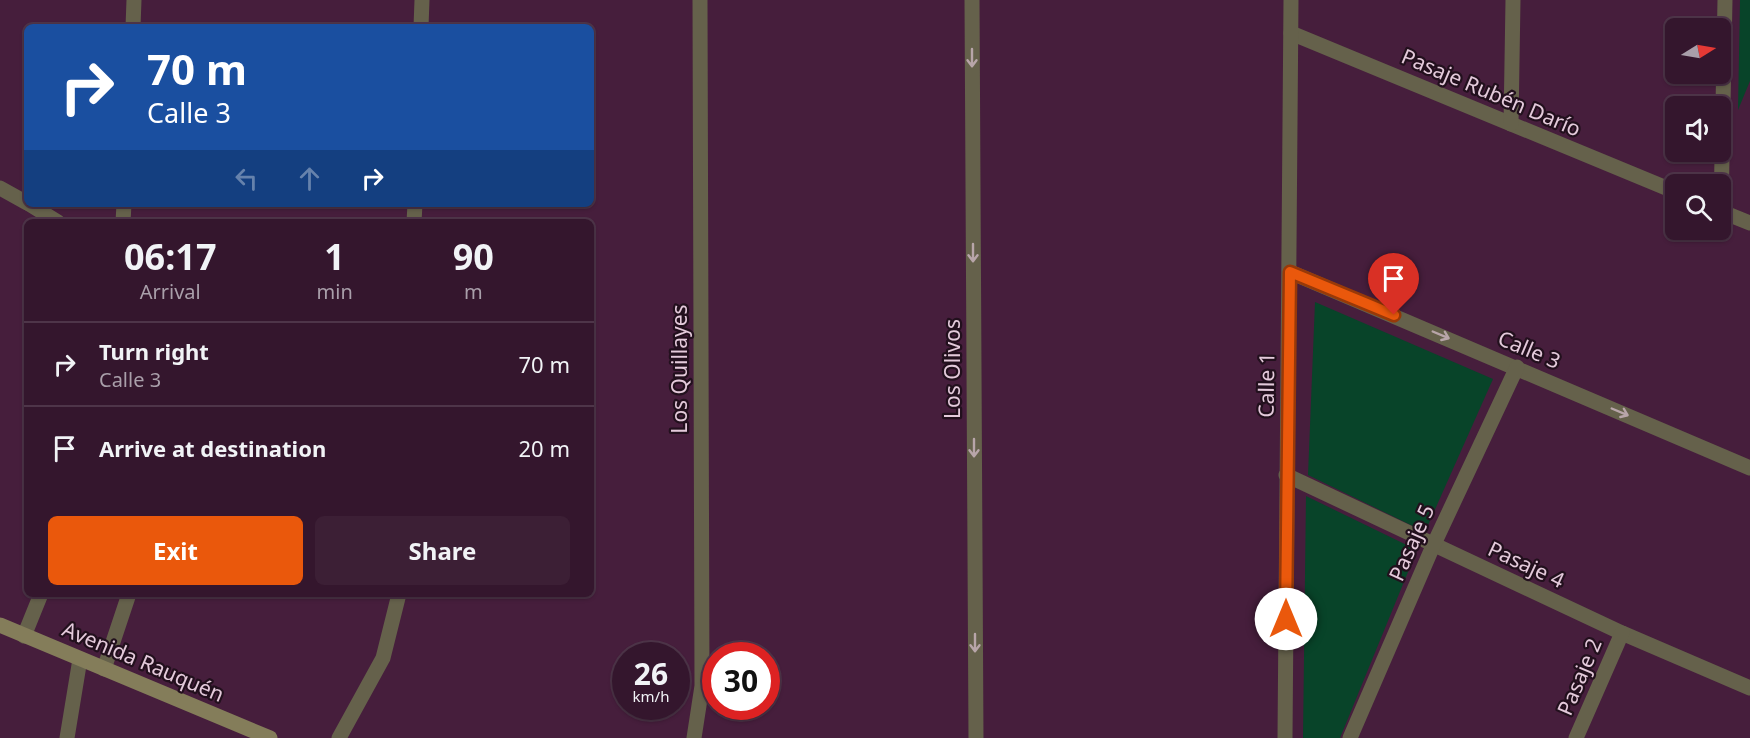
<!DOCTYPE html>
<html lang="en">
<head>
<meta charset="utf-8">
<style>
  :root { --surface:#34162d; --page:#3c1f35; --text:#f1f3f6; --muted:#a99faa; --line:#4e3549; --accent:#ea580c }
  body { margin:0; font-family:"Noto Sans",sans-serif; background:var(--page); color:var(--text); height:100vh; display:flex; flex-direction:column; font-size:22px; white-space:nowrap }
  * { box-sizing:border-box; margin:0 }
  p { font-size:20px; color:var(--muted) }
  .icon { flex:none; width:33px; height:33px; fill:none; stroke:currentColor; stroke-width:2; stroke-linecap:round; stroke-linejoin:round }
  .map { position:relative; flex:1; overflow:hidden }
  .drawer { position:absolute; left:24px; top:219px; width:570px; height:378px; display:flex; flex-direction:column; background:var(--surface); border-radius:9px; box-shadow:0 2px 4px #0004,0 0 0 2px var(--line) }
  .drawer>* { flex:none }
  .guide { position:absolute; left:24px; top:24px; width:570px; height:183px; border-radius:9px; box-shadow:0 2px 4px #0004,0 0 0 2px var(--line); background:#1a4fa0; color:#fff; overflow:hidden }
  .needle { width:39px; rotate:79deg }
  .buttons { position:absolute; left:1665px; top:18px; display:grid; gap:12px }
  .buttons a { display:grid; place-items:center; width:66px; height:66px; border-radius:9px; background:var(--surface); box-shadow:0 2px 4px #0004,0 0 0 2px var(--line); font-size:30px }
  .speed { position:absolute; left:612px; top:642px; display:flex; gap:12px; font-size:30px; font-weight:700; text-align:center }
  .speed>* { display:grid; place-content:center; width:78px; height:78px; border-radius:50%; background:var(--surface); box-shadow:0 2px 4px #0004,0 0 0 2px var(--line); line-height:1 }
  .speed small { font-size:15px; font-weight:400 }
  .speed .limit { border:9px solid #d22; background:#fff; color:#111 }
  .pin { position:absolute; display:grid; place-items:center; width:51px; height:51px; color:#fff; margin:-62px -26px; border-radius:50% 50% 50% 0; rotate:-45deg; box-shadow:0 0 6px #0007 }
  .pin .icon { rotate:45deg }
  .me { position:absolute; width:66px; margin:-33px; rotate:0deg; stroke-linejoin:round; filter:drop-shadow(0 0 4px #0008) }
  .turn { display:flex; align-items:center; gap:21px; height:126px; padding:0 24px; font-size:27px }
  .turn .icon { width:78px; height:78px; stroke-width:2.5 }
  .turn b { display:block; font-size:42px; line-height:51px }
  .lanes { display:flex; align-items:center; height:57px; padding:0 24px; background:#0003; justify-content:center; gap:30px; direction:ltr }
  .lanes .off { opacity:.35 }
  .eta { display:flex; justify-content:space-evenly; align-items:center; height:102px; text-align:center }
  .eta b { font-size:36px; font-weight:700; line-height:42px }
  .action { display:flex; gap:12px; margin-top:auto; padding:12px 24px }
  .action a { flex:1; height:69px; border-radius:9px; background:var(--accent); color:#fff; font-size:24px; font-weight:700; line-height:69px; text-align:center }
  .action a+a { background:var(--page); color:var(--text) }
  ul { padding:0; list-style:none }
  li { display:flex; align-items:center; gap:18px; height:84px; padding:0 24px; border-top:2px solid var(--line) }
  li div { flex:1 }
  li b { display:block; font-size:22px }
  li em { font-style:normal }
  .map>svg:first-child { display:block }
  .green { fill:#084429 }
  .lines { fill:none; stroke-linecap:round; stroke-linejoin:round }
  .lane { stroke:#65614b; stroke-width:15 }
  .street { stroke:#65614b; stroke-width:15 }
  .secondary { stroke:#847d5a; stroke-width:15 }
  .oneway { stroke:#b8a5a9 }
  .route-casing { stroke:#983908; stroke-width:15 }
  .route { stroke:#ea580c; stroke-width:10 }
  .labels { text-anchor:middle; stroke-width:4.5; stroke-linejoin:round; paint-order:stroke }
  .street-label { font-size:21px; fill:#e4cadb; stroke:#22101d }
</style>
</head>
<body>
<div class="map">
<svg width="1750" height="738" viewBox="0 0 1750 738">
  <rect width="100%" height="100%" fill="#461e3c"/>
  <g class="green">
    <polygon points="1740,0 1750,0 1750,81 1738,110"/>
    <polygon points="1315,302 1493,379 1425,532 1308,475"/>
    <polygon points="1306,496 1417,550 1340,738 1303,738"/>
  </g>
  <g class="lines">
    <g class="lane">
      <polyline points="0,188 27,203"/>
      <polyline points="29,204 58,222"/>
      <polyline points="24,636 41,594"/>
    </g>
    <g class="street">
      <polyline points="972,0 976,738"/>
      <polyline points="133,27 134,0"/>
      <polyline points="421,27 422,0"/>
      <polyline points="1291,33 1676,192"/>
      <polyline points="1511,124 1513,0"/>
      <polyline points="1720,211 1750,223"/>
      <polyline points="1721,211 1725,0"/>
      <polyline points="123,222 124,204"/>
      <polyline points="414,222 415,204"/>
      <polyline points="1290,272 1750,468"/>
      <polyline points="1286,475 1622,633 1750,688"/>
      <polyline points="104,669 129,594"/>
      <polyline points="67,738 80,659"/>
      <polyline points="339,738 383,658 399,594"/>
      <polyline points="694,738 702,686 700,0"/>
      <polyline points="1285,738 1291,0"/>
      <polyline points="1350,738 1433,546 1517,367"/>
      <polyline points="1576,738 1622,633"/>
    </g>
    <polyline class="secondary" points="0,625 270,738"/>
  </g>
  <defs><path id="oneway-shaft" d="M-6 0H5M1.5-3L5.5 0L1.5 3" fill="none" stroke-width="1.6" stroke-linecap="round" stroke-linejoin="round" transform="scale(1.5)"/></defs>
  <g class="oneway">
    <use href="#oneway-shaft" transform="translate(972 58) rotate(90)"/>
    <use href="#oneway-shaft" transform="translate(973 253) rotate(90)"/>
    <use href="#oneway-shaft" transform="translate(1441 335) rotate(23)"/>
    <use href="#oneway-shaft" transform="translate(1620 412) rotate(23)"/>
    <use href="#oneway-shaft" transform="translate(974 448) rotate(90)"/>
    <use href="#oneway-shaft" transform="translate(975 643) rotate(90)"/>
  </g>
  <g class="lines">
    <g class="route-casing">
      <polyline id="route" points="1286,619 1290,272 1394,315"/>
    </g>
    <use href="#route" class="route"/>
  </g>
  <g class="labels">
    <g class="street-label">
      <text transform="translate(1491 93) rotate(23)" y="7">Pasaje Rubén Darío</text>
      <text transform="translate(1529 350) rotate(23)" y="7">Calle 3</text>
      <text transform="translate(680 369) rotate(-90)" y="7">Los Quillayes</text>
      <text transform="translate(953 369) rotate(-90)" y="7">Los Olivos</text>
      <text transform="translate(1267 385) rotate(-89)" y="7">Calle 1</text>
      <text transform="translate(1412 543) rotate(-66)" y="7">Pasaje 5</text>
      <text transform="translate(1526 565) rotate(25)" y="7">Pasaje 4</text>
      <text transform="translate(143 662) rotate(23)" y="7">Avenida Rauquén</text>
      <text transform="translate(1580 677) rotate(-67)" y="7">Pasaje 2</text>
    </g>
  </g>
</svg>
<div class="buttons">
<a><svg class="needle" viewBox="-14 -14 28 28"><path d="M0-13l5 13h-10z" fill="#e53935"/><path d="M0 13l5-13h-10z" fill="#a99faa"/></svg></a>
<a><svg class="icon" aria-label="sound" viewBox="0 0 24 24"><path d="M4 9h4l5-4v14l-5-4H4zM17 9q2 3 0 6"/></svg></a>
<a><svg class="icon" aria-label="search" viewBox="0 0 24 24"><circle cx="10" cy="10" r="6"/><path d="M15 15l6 6"/></svg></a>
</div>
<div class="speed"><div>26<small>km/h</small></div><div class="limit">30</div></div>
<div class="pin" style="left:1394px;top:315px;background:#d93025"><svg class="icon" aria-label="arrive" viewBox="0 0 24 24"><path d="M6 21V4h12l-3 4 3 4H6"/></svg></div>
<svg class="me" style="left:1286px;top:619px" viewBox="-20 -20 40 40"><circle r="19" fill="#fff"/><path d="M0-13L10 11 0 6-10 11z" fill="#ea580c"/></svg>
<div class="guide">
<div class="turn"><svg class="icon" aria-label="right" viewBox="0 0 24 24"><path d="M7 20v-9h11M14 6l5 5-5 5"/></svg><div><b>70 m</b>Calle 3</div></div>
<div class="lanes"><svg class="icon off" aria-label="left" viewBox="0 0 24 24"><path d="M17 20v-9H6M10 6l-5 5 5 5"/></svg><svg class="icon off" aria-label="ahead" viewBox="0 0 24 24"><path d="M12 20V5M6 11l6-6 6 6"/></svg><svg class="icon" aria-label="right" viewBox="0 0 24 24"><path d="M7 20v-9h11M14 6l5 5-5 5"/></svg></div>
</div>
<section class="drawer">
<div class="eta">
<div><b>06:17</b><p>Arrival</p></div>
<div><b>1</b><p>min</p></div>
<div><b>90</b><p>m</p></div>
</div>
<ul>
<li><svg class="icon" aria-label="right" viewBox="0 0 24 24"><path d="M7 20v-9h11M14 6l5 5-5 5"/></svg><div><b>Turn right</b><p>Calle 3</p></div><em>70 m</em></li>
<li><svg class="icon" aria-label="arrive" viewBox="0 0 24 24"><path d="M6 21V4h12l-3 4 3 4H6"/></svg><div><b>Arrive at destination</b></div><em>20 m</em></li>
</ul>
<div class="action"><a>Exit</a><a>Share</a></div>
</section>
</div>
</body>
</html>
